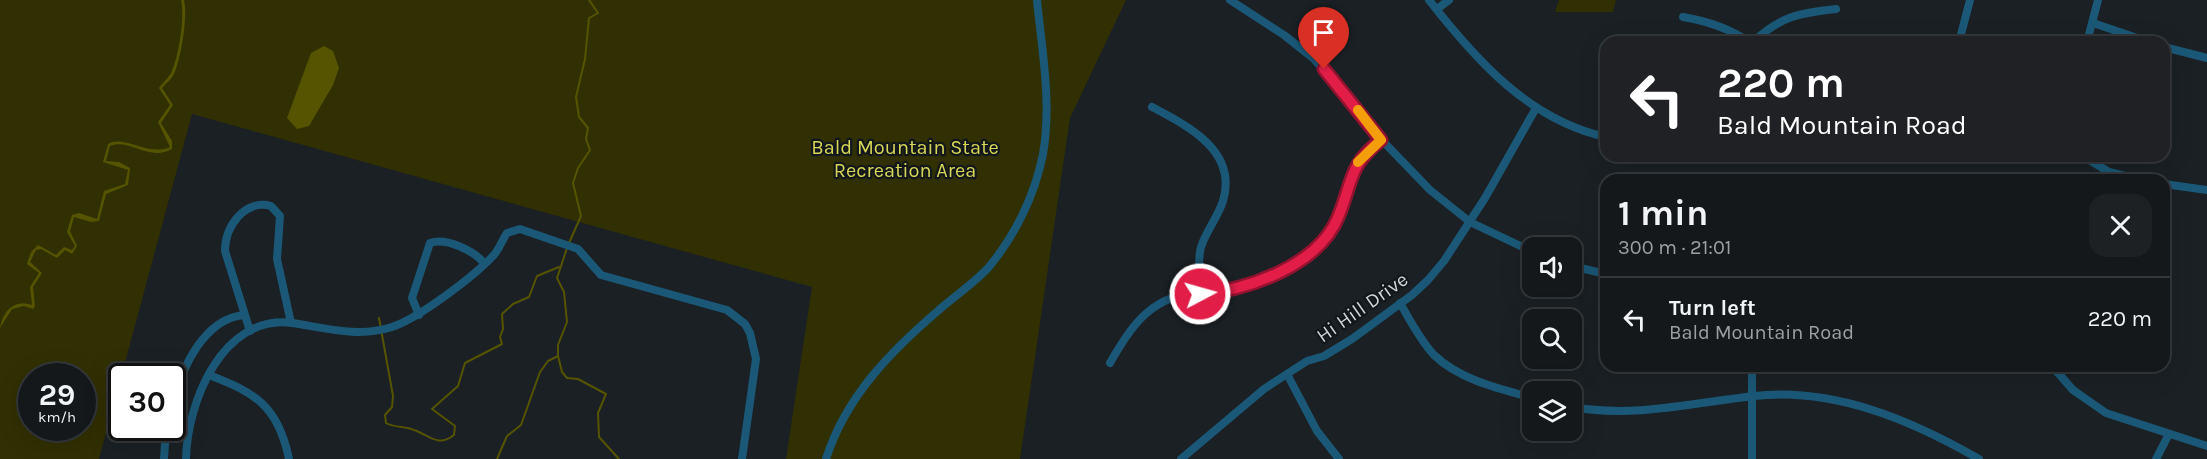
<!DOCTYPE html>
<html lang="en">
<head>
<meta charset="utf-8">
<style>
  :root { --surface:#14181b; --page:#1d2124; --text:#f1f3f6; --muted:#9da0a3; --line:#33373a }
  body { margin:0; font-family:Karla,sans-serif; background:var(--page); color:var(--text); height:100vh; display:flex; flex-direction:column; font-size:22px; white-space:nowrap }
  * { box-sizing:border-box; margin:0 }
  p { font-size:20px; color:var(--muted) }
  .icon { flex:none; width:33px; height:33px; fill:none; stroke:currentColor; stroke-width:2; stroke-linecap:round; stroke-linejoin:round }
  .map { position:relative; flex:1; overflow:hidden }
  .panel { position:absolute; left:1600px; top:174px; width:570px; height:198px; display:flex; flex-direction:column; background:var(--surface); border-radius:18px; box-shadow:0 6px 24px #0002,0 0 0 2px var(--line) }
  .panel>* { flex:none }
  .hud { position:absolute; left:1600px; top:36px; width:570px; height:126px; border-radius:18px; box-shadow:0 6px 24px #0002,0 0 0 2px var(--line); background:#202124; color:#fff; overflow:hidden }
  .tools { position:absolute; left:1522px; top:237px; display:grid; gap:12px }
  .tools a { display:grid; place-items:center; width:60px; height:60px; border-radius:12px; background:var(--surface); box-shadow:0 6px 24px #0002,0 0 0 2px var(--line); font-size:30px }
  .speed { position:absolute; left:18px; top:363px; display:flex; gap:12px; font-size:30px; font-weight:700; text-align:center }
  .speed>* { display:grid; place-content:center; width:78px; height:78px; border-radius:50%; background:var(--surface); box-shadow:0 6px 24px #0002,0 0 0 2px var(--line); line-height:1 }
  .speed small { font-size:15px; font-weight:400 }
  .speed .limit { border:3px solid #111; border-radius:9px; background:#fff; color:#111 }
  .pin { position:absolute; display:grid; place-items:center; width:51px; height:51px; color:#fff; margin:-62px -26px; border-radius:50% 50% 50% 0; rotate:-45deg; box-shadow:0 0 6px #0007 }
  .pin .icon { rotate:45deg }
  .me { position:absolute; width:66px; margin:-33px; rotate:84deg; stroke-linejoin:round; filter:drop-shadow(0 0 4px #0008) }
  .turn { display:flex; align-items:center; gap:21px; height:126px; padding:0 18px; font-size:27px }
  .turn .icon { width:78px; height:78px; stroke-width:2.5 }
  .turn b { display:block; font-size:42px; line-height:51px }
  .round { display:grid; place-items:center; flex:none; width:63px; height:63px; border-radius:18px; background:var(--page) }
  .summary { display:flex; align-items:center; justify-content:space-between; height:102px; padding:0 18px }
  h1 { font-size:36px; font-weight:700; line-height:45px }
  ul { padding:0; list-style:none }
  li { display:flex; align-items:center; gap:18px; height:84px; padding:0 18px; border-top:2px solid var(--line) }
  li div { flex:1 }
  li b { display:block; font-size:22px }
  li em { font-style:normal }
  .map>svg:first-child { display:block }
  .green { fill:#313002; fill-rule:evenodd }
  .water { fill:#565400 }
  .lines { fill:none; stroke-linecap:round; stroke-linejoin:round }
  .stream { stroke:#565400; stroke-width:2 }
  .minor { stroke:#1b5877; stroke-width:8 }
  .route-casing { stroke:#92132f; stroke-width:15 }
  .route { stroke:#e11d48; stroke-width:10 }
  .slow { stroke:#f59e0b; stroke-width:10 }
  .labels { text-anchor:middle; stroke-width:4.5; stroke-linejoin:round; paint-order:stroke }
  .park-label { font-size:20px; fill:#d7d656; stroke:#11171b }
  .street-label { font-size:20px; fill:#d1d5d8; stroke:#11171b }
</style>
</head>
<body>
<div class="map">
<svg width="2207" height="459" viewBox="0 0 2207 459">
  <rect width="100%" height="100%" fill="#1a2024"/>
  <g class="green">
    <path d="M0,0H1126L1070,118L1020,459H786L812,287L192,114L99,459H0ZM32,376H82V428H32Z"/>
    <polygon points="1559,0 1616,0 1613,12 1555,12"/>
  </g>
  <g class="water">
    <path d="M181,0H184C188,16 181,59 174,74C171,80 166,83 162,88L173,105L161,123L172,141V149C149,162 129,138 110,146L106,161L119,162L130,168L128,185L106,194L99,221L91,222L74,217L70,231L77,246L72,254L65,250L57,258L41,249L36,250L30,262L42,273L33,287L35,306L33,309L24,306L12,309L0,328C3,311 14,299 32,305L30,287L39,273L27,264L31,252L38,245L56,255L64,247L72,250L75,246L67,232L72,215L79,213L97,219L104,191L125,184L128,170L103,162L108,144C123,134 149,157 170,147L158,122L170,105L159,88C163,82 168,79 171,73C179,57 185,16 181,0Z"/>
    <polygon points="324,46 333,51 339,68 333,85 309,126 297,129 287,118 311,53"/>
  </g>
  <g class="lines">
    <g class="stream">
      <polyline points="569,243 581,216 573,183 578,168 590,150 586,139 588,128 579,117 576,97 585,59 589,18 598,13 589,0"/>
      <polyline points="567,248 557,278 564,292 567,322 558,345 558,356 562,372 567,378 578,379 606,394 598,413 599,437 619,459"/>
      <path d="M379,318L393,396L392,407L385,415L386,423C395,428 405,426 414,430C429,435 438,448 454,435L455,426L432,409L458,386L465,363L502,344L500,337L503,329L502,314L513,304L529,297L537,276L559,267"/>
      <polyline points="497,459 507,436 521,425 540,372 548,361 558,356"/>
    </g>
    <g class="minor">
      <polyline points="1230,0 1284,35 1313,58 1359,111 1374,132 1430,190 1470,222 1533,252"/>
      <path d="M1429,0C1476,60 1529,120 1606,137"/>
      <polyline points="1437,9 1449,0"/>
      <path d="M1683,17C1707,21 1729,28 1749,42"/>
      <polyline points="2093,23 2149,42"/>
      <path d="M1753,42C1781,16 1799,13 1836,9"/>
      <polyline points="1959,42 1970,0"/>
      <polyline points="2087,42 2098,0"/>
      <polyline points="2164,47 2207,58"/>
      <path d="M1152,107C1188,126 1238,151 1223,201C1218,217 1206,231 1201,247C1197,262 1200,279 1200,294"/>
      <polyline points="2083,156 2109,172 2141,180"/>
      <polyline points="2164,184 2207,190"/>
      <polyline points="1572,266 1606,274"/>
      <path d="M1400,303C1410,320 1420,340 1434,355C1460,380 1500,389 1533,398"/>
      <path d="M419,315L412,298L430,243C446,237 474,251 484,263"/>
      <path d="M250,331L225,251C225,226 245,199 271,206L280,216L277,259L291,323"/>
      <path d="M1110,363C1128,331 1149,298 1190,294C1205,293 1220,293 1235,290C1266,283 1292,266 1315,247C1339,227 1339,205 1349,178C1356,162 1367,150 1381,139"/>
      <polyline points="1752,366 1752,459"/>
      <polyline points="2052,366 2073,390 2106,413 2207,446"/>
      <polyline points="1287,374 1317,431 1339,459"/>
      <path d="M209,375C256,393 278,406 289,459"/>
      <path d="M172,403C182,369 203,319 244,315"/>
      <path d="M1572,407C1634,418 1692,403 1754,396C1834,387 1911,420 1979,459"/>
      <polyline points="164,459 166,428"/>
      <path d="M186,459C187,403 222,314 292,323C326,328 358,338 392,327C419,318 473,277 493,256C499,250 502,240 507,233L520,229L578,249L601,275L727,310L745,324L750,333L756,359L742,459"/>
      <path d="M826,459C846,396 891,351 940,309C955,296 974,283 988,268C1015,236 1035,195 1043,154C1052,103 1042,51 1037,0"/>
      <polyline points="1181,459 1264,389 1307,361 1324,356 1352,339 1412,295 1428,280 1444,261 1485,198 1536,108"/>
      <polyline points="2156,459 2168,436"/>
    </g>
  </g>
  <g class="lines">
    <g class="route-casing">
      <path id="route" d="M1200,294C1249,290 1320,265 1339,215C1353,180 1349,165 1381,140L1324,69"/>
    </g>
    <use href="#route" class="route"/>
    <polyline class="slow" points="1358,110 1381,140 1358,162"/>
  </g>
  <g class="labels">
    <g class="park-label">
      <text x="905" y="154">Bald Mountain State<tspan x="905" dy="23">Recreation Area</tspan></text>
    </g>
    <g class="street-label">
      <text transform="translate(1362 307) rotate(-35)" y="7">Hi Hill Drive</text>
    </g>
  </g>
</svg>
<div class="tools">
<a><svg class="icon" aria-label="sound" viewBox="0 0 24 24"><path d="M4 9h4l5-4v14l-5-4H4zM17 9q2 3 0 6"/></svg></a>
<a><svg class="icon" aria-label="search" viewBox="0 0 24 24"><circle cx="10" cy="10" r="6"/><path d="M15 15l6 6"/></svg></a>
<a><svg class="icon" aria-label="layers" viewBox="0 0 24 24"><path d="M12 4l9 5-9 5-9-5zM3 14l9 5 9-5"/></svg></a>
</div>
<div class="speed"><div>29<small>km/h</small></div><div class="limit">30</div></div>
<div class="pin" style="left:1324px;top:69px;background:#d93025"><svg class="icon" aria-label="arrive" viewBox="0 0 24 24"><path d="M6 21V4h12l-3 4 3 4H6"/></svg></div>
<svg class="me" style="left:1200px;top:294px" viewBox="-20 -20 40 40"><circle r="17" fill="#e11d48" stroke="#fff" stroke-width="3"/><path d="M0-11L8 9 0 5-8 9z" fill="#fff"/></svg>
<div class="hud">
<div class="turn"><svg class="icon" aria-label="left" viewBox="0 0 24 24"><path d="M17 20v-9H6M10 6l-5 5 5 5"/></svg><div><b>220 m</b>Bald Mountain Road</div></div>
</div>
<section class="panel">
<div class="summary"><div><h1>1 min</h1><p>300 m · 21:01</p></div><a class="round"><svg class="icon" aria-label="close" viewBox="0 0 24 24"><path d="M6 6l12 12M18 6L6 18"/></svg></a></div>
<ul>
<li><svg class="icon" aria-label="left" viewBox="0 0 24 24"><path d="M17 20v-9H6M10 6l-5 5 5 5"/></svg><div><b>Turn left</b><p>Bald Mountain Road</p></div><em>220 m</em></li>
</ul>
</section>
</div>
</body>
</html>
